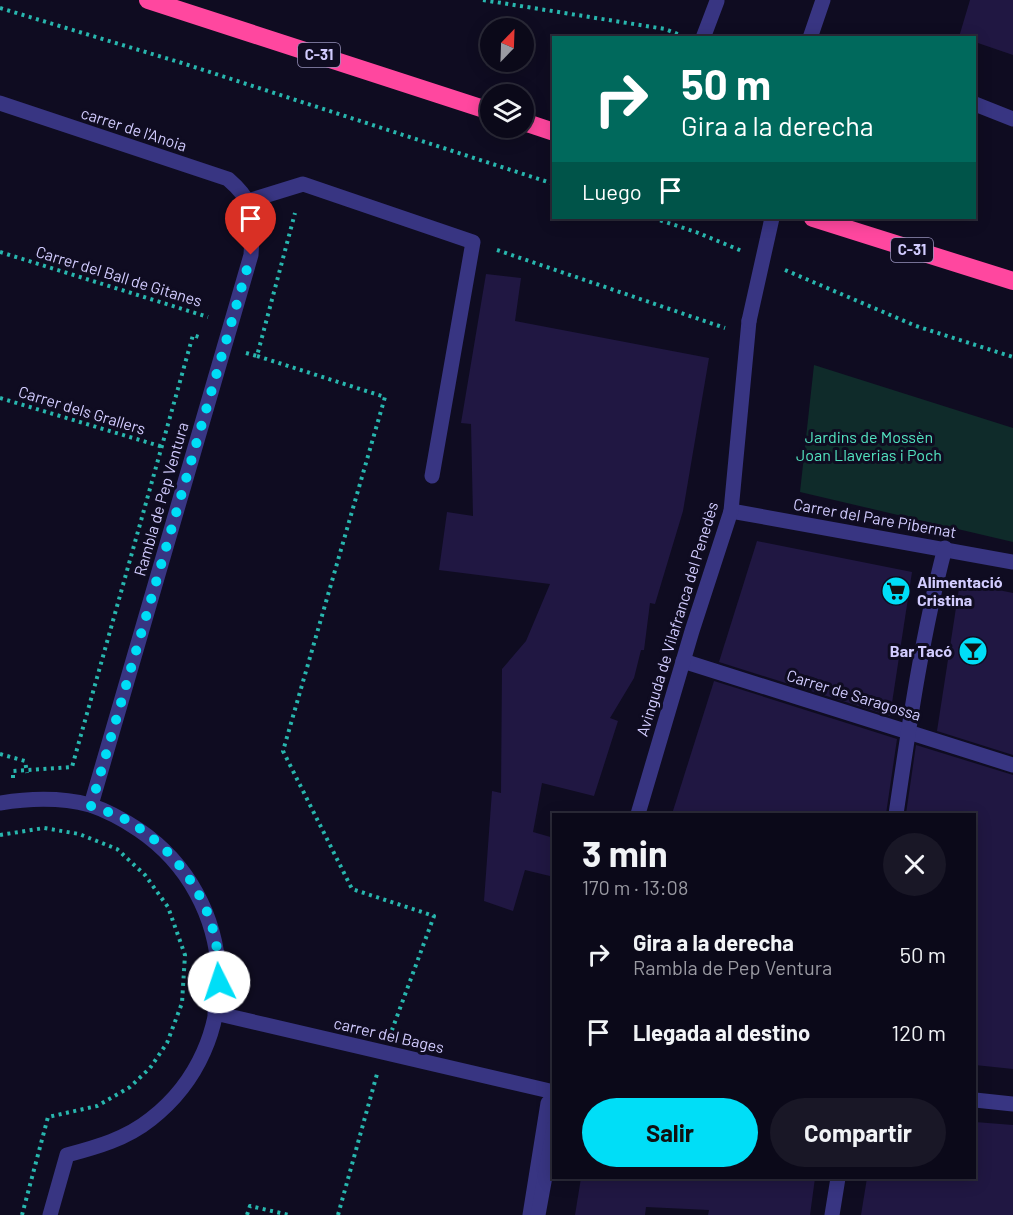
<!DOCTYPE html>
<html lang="es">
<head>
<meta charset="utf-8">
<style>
  :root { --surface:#0b0919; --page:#191726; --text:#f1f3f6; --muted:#9a9aa2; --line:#2b2a38; --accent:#00def7 }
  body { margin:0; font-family:Barlow,sans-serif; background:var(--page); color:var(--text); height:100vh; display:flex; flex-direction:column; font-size:22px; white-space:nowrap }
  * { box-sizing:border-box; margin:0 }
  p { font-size:20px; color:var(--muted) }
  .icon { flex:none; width:33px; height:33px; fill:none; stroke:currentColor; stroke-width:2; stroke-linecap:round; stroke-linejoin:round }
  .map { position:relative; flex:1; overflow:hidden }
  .details { position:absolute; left:552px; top:813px; width:424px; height:366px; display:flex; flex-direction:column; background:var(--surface); border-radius:0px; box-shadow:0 3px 15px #0003,0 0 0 2px var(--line) }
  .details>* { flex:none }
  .hud { position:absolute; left:552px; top:36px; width:424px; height:183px; border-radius:0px; box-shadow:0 3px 15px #0003,0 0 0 2px var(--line); background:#00695c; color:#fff; overflow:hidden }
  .needle { width:39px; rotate:23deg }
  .buttons { position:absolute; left:480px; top:18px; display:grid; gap:12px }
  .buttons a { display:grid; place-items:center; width:54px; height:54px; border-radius:50%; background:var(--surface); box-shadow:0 3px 15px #0003,0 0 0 2px var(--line); font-size:30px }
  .pin { position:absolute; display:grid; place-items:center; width:51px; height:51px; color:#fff; margin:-62px -26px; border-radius:50% 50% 50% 0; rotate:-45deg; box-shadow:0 0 6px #0007 }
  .pin .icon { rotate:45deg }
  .me { position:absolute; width:66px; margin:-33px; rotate:356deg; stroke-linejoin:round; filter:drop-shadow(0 0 4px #0008) }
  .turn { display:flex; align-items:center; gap:21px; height:126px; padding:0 30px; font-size:27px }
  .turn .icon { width:78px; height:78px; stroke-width:2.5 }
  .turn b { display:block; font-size:42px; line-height:51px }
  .then { display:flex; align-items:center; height:57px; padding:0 30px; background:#0003; gap:12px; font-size:22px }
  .round { display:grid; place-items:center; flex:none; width:63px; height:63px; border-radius:32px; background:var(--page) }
  .summary { display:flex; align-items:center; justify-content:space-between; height:102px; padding:0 30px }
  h1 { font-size:36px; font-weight:700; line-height:45px }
  .primary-button { display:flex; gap:12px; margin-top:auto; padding:12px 30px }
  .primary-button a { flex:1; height:69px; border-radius:36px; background:var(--accent); color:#111; font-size:24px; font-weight:700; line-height:69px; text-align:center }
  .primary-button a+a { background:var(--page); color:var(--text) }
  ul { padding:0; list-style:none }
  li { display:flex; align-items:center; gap:18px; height:78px; padding:0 30px }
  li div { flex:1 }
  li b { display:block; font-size:22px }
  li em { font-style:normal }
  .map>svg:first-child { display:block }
  .green { fill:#0f2b2a }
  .building { fill:#201742 }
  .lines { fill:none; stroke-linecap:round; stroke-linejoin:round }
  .path { stroke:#28b6ae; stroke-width:4; stroke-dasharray:3 4.5; stroke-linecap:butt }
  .lane { stroke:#383582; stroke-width:15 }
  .street { stroke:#383582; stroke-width:15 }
  .highway { stroke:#ff479f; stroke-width:18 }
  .street-bridge { stroke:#383582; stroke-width:15 }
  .route { stroke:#00def7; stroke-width:10; stroke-dasharray:0 18 }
  .labels { text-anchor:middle; stroke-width:6; stroke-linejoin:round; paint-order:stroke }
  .shield { fill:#0f0c21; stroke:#9892bc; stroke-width:1.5 }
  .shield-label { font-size:15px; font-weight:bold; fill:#d2ccff }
  .street-label { font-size:16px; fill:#d2ccff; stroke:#0f0c21 }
  .park-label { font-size:16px; fill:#53e4c0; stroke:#0f0c21 }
  .poi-label { font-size:16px; font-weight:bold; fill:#d2ccff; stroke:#0f0c21; text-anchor:start }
</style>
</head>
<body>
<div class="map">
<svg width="1013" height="1215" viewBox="0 0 1013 1215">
  <rect width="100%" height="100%" fill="#0f0c21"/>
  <polygon class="green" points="814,365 1013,428 1013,542 800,492"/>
  <g class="building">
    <polygon points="970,0 1013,0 1013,55 975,42 975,38 959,37"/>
    <polygon points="486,274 521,278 515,321 709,358 683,511 655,604 650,603 644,650 641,650 634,678 610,718 618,721 594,796 542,783 533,832 554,838 554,877 525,870 513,911 484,901 492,791 501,793 502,669 526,641 550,584 439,570 447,512 473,516 471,424 461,423"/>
    <polygon points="757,541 912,572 890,716 719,662"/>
    <polygon points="960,582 1013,593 1013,755 937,731"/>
    <polygon points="714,681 897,739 886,814 672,814"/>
    <polygon points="916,745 1013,775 1013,1069 975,1065 975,814 906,814"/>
    <polygon points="975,1122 1013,1125 1013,1215 861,1215 867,1178 975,1178"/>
    <polygon points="581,1178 815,1178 810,1215 708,1215 709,1210 646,1207 645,1215 575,1215"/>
  </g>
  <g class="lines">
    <g class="path">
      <polyline points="483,0 665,29 680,35"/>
      <polyline points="0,8 182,63 554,184"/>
      <polyline points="653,218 696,232 742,251"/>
      <polyline points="497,250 725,328"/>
      <polyline points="0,252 208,317"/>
      <polyline points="785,270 916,326 1013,357"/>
      <polyline points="246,353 257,356 295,213"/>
      <polyline points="257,356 385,397 283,751 352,889 434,916 392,1030"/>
      <polyline points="0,398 163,447"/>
      <polyline points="0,754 25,761 27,773"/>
      <polyline points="13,778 13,771 72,767 193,335 202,338"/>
      <polyline points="0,835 44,828 79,834 117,849 145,875 168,907 185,955 182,1003 167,1043 150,1068 130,1087 97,1106 48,1117 22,1215"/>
      <polyline points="247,1215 250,1206 289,1215"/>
      <polyline points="338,1215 377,1074"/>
    </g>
    <g class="lane">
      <polyline points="703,38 717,1"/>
      <polyline points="248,201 303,184 473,242 432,476"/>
      <polyline points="530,1215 548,1103 554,1098"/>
    </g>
    <g class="street">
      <polyline points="810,38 823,0"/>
      <path d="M0,103L228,179C258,205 253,217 251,255L91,805"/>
      <polyline points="975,104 1013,119"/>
      <polyline points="731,511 1013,562"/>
      <polyline points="683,661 1013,765"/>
      <path d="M0,803C31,798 60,797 90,805C108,811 124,820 139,830C239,898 247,1044 151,1119C126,1139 97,1147 67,1155L50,1215"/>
      <polyline points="638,814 692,631 731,511 749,321"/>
      <path d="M896,814C909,726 922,635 945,548"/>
      <polyline points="215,1013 554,1092"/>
      <polyline points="975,1100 1013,1104"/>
      <polyline points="538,1215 554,1127"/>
      <polyline points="832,1215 838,1178"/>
    </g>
    <g class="highway">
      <polyline points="148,0 490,111"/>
      <polyline points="524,122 554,132"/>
      <polyline points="813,218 1013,281"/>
    </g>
    <polyline class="street-bridge" points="749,321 772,218"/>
  </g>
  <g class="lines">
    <path class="route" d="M219,982C219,971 219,961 217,950C210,894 170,843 121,817C111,813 101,809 91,806L251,255"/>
  </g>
  <defs>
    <g id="supermarket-disc" transform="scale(1.5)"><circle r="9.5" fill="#00def7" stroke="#0f0c21"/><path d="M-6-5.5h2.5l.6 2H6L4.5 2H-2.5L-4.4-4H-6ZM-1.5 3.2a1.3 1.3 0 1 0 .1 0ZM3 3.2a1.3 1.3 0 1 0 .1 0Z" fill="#111"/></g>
    <g id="bar-disc" transform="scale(1.5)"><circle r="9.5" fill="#00def7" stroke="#0f0c21"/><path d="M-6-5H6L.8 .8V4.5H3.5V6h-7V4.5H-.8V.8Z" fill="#111"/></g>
  </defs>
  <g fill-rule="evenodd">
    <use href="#supermarket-disc" x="896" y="591"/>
    <use href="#bar-disc" x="973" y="651"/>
  </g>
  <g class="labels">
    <g class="shield">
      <rect x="298" y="43" width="42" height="24" rx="4.5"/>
      <rect x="891" y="238" width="42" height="24" rx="4.5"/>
    </g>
    <g class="shield-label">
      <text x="319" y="60">C-31</text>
      <text x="912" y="255">C-31</text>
    </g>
    <g class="street-label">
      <text transform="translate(134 129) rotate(18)" y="6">carrer de l'Anoia</text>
      <text transform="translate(119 276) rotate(17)" y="6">Carrer del Ball de Gitanes</text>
      <text transform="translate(82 410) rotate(17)" y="6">Carrer dels Grallers</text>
      <text transform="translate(161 499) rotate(-74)" y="6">Rambla de Pep Ventura</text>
      <text transform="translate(875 518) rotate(10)" y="6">Carrer del Pare Pibernat</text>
      <text transform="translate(677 619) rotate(-73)" y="6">Avinguda de Vilafranca del Penedès</text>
      <text transform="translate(854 695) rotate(17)" y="6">Carrer de Saragossa</text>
      <text transform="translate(389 1035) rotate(13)" y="6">carrer del Bages</text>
    </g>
    <g class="park-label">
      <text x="869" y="443">Jardins de Mossèn<tspan x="869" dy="18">Joan Llaverias i Poch</tspan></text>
    </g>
    <g class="poi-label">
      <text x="917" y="588">Alimentació<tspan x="917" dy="18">Cristina</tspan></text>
      <text x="952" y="657" text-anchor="end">Bar Tacó</text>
    </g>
  </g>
</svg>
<div class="buttons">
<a><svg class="needle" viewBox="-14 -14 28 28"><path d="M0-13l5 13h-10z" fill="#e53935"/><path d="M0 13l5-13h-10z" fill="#9a9aa2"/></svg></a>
<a><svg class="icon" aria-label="layers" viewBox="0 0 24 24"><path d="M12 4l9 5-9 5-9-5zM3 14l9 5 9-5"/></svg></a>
</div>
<div class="pin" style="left:251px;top:255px;background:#d93025"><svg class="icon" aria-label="arrive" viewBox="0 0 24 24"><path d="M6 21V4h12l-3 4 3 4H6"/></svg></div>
<svg class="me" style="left:219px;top:982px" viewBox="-20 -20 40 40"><circle r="19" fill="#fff"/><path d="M0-13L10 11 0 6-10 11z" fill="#00def7"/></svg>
<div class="hud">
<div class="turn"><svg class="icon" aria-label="right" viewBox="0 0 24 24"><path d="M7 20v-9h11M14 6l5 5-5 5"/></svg><div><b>50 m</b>Gira a la derecha</div></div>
<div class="then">Luego<svg class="icon" aria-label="arrive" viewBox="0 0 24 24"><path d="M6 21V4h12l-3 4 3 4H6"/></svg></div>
</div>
<section class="details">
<div class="summary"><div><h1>3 min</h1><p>170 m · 13:08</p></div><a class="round"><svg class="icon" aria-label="close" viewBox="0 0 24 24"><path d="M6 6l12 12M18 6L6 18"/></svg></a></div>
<ul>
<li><svg class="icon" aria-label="right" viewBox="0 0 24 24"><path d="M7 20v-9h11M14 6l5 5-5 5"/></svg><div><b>Gira a la derecha</b><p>Rambla de Pep Ventura</p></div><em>50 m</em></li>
<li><svg class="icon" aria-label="arrive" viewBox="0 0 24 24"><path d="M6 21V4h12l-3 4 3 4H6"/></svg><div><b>Llegada al destino</b></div><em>120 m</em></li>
</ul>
<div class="primary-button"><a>Salir</a><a>Compartir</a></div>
</section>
</div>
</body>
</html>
